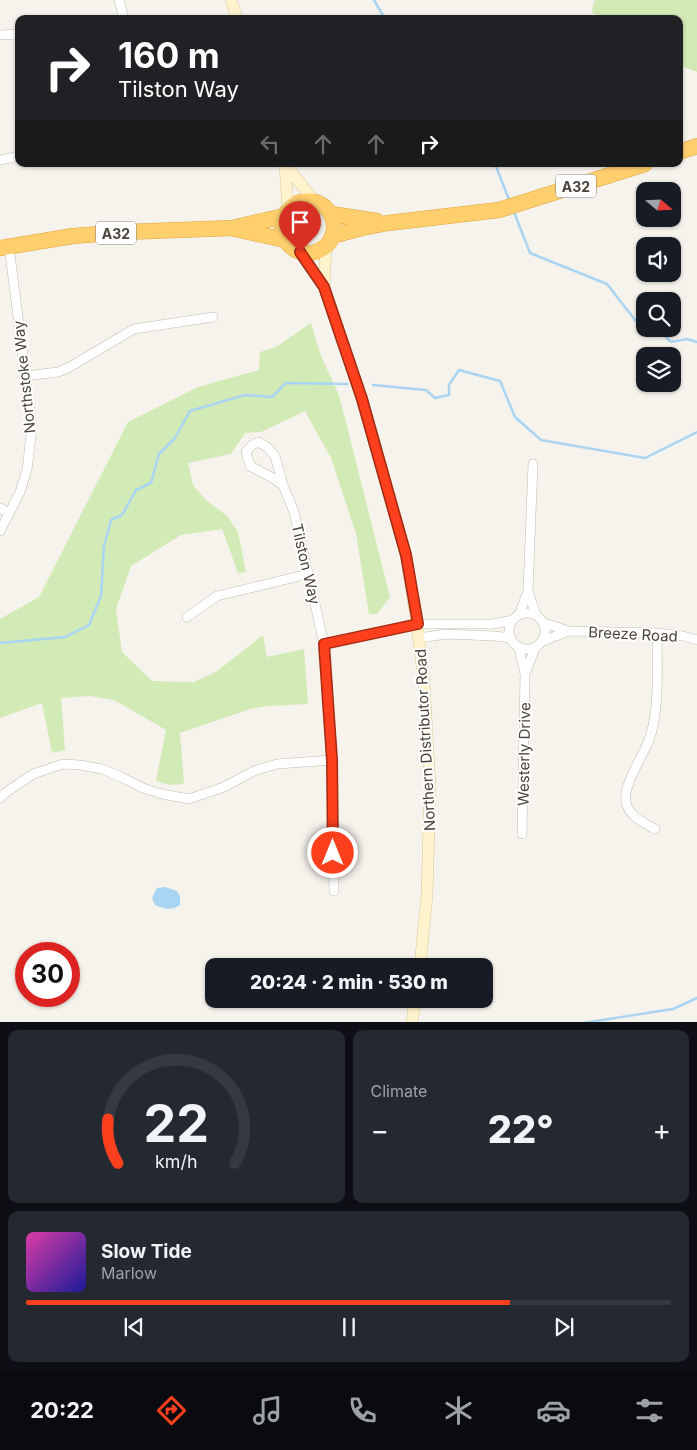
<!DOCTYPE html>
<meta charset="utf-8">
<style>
:root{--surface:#171b24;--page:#242831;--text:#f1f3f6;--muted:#9ea1a6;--line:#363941;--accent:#fc3f1d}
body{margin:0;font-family:Inter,sans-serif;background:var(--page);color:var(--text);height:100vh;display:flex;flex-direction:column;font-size:19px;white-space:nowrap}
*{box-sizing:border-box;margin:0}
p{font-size:16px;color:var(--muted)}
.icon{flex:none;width:28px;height:28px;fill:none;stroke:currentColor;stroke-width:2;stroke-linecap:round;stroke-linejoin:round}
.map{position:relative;height:1022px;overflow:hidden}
.sheet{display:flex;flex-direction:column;gap:8px;padding:8px;background:#0d0f14;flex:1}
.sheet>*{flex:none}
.hud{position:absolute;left:15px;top:15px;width:668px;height:152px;border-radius:10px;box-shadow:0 1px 4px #0004;background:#202124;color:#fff;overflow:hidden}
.needle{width:32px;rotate:109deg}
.fabs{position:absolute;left:636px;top:182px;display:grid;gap:10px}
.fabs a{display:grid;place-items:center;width:45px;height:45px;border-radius:10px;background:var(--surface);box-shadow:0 1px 4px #0004;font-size:25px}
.speed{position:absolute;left:15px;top:942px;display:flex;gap:10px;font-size:25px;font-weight:700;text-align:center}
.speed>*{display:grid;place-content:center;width:65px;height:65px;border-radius:50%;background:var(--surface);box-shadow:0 1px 4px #0004;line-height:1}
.speed .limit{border:8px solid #d22;background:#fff;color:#111}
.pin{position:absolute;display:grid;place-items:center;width:42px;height:42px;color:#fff;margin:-51px -21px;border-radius:50% 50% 50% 0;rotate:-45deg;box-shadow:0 0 5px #0007}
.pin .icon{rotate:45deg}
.me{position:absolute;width:55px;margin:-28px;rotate:0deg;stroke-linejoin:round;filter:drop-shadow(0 0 4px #0008)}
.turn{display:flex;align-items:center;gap:18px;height:105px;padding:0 20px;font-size:22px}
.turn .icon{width:65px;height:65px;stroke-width:2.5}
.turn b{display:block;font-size:35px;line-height:42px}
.lanes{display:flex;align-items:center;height:48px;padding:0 20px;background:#0003;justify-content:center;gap:25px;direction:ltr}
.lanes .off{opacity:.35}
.big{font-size:38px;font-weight:800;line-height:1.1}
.sheet .tile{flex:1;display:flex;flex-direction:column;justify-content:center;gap:8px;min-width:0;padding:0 18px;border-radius:10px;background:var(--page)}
.sheet .dial{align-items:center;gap:0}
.dial svg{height:130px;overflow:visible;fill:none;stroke:var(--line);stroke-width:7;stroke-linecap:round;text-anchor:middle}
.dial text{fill:var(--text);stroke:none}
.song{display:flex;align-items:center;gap:15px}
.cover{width:60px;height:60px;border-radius:8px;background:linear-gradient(135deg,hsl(320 70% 55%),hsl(240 70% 35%))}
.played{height:5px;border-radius:2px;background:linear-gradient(90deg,var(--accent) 75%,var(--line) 75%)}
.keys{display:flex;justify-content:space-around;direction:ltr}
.heat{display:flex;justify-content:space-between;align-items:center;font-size:28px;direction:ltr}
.sheet .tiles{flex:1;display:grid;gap:8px;grid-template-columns:1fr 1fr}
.tile:last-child{grid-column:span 2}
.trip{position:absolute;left:205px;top:958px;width:288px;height:50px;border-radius:10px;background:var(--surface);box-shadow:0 1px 4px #0004;font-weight:800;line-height:50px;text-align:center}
.tabs{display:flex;height:80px;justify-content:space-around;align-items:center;background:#090b0e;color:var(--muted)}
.tabs .icon{width:35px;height:35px}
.tabs .active{color:var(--accent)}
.tabs b{font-size:22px;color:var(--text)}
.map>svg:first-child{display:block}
.green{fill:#d2eab5}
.water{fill:#a9d4f2}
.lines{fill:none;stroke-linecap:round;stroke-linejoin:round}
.stream{stroke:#a9d4f2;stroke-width:2.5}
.street-casing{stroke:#c2bbae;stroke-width:10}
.secondary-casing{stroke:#d6c79b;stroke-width:12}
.highway-casing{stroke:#e0a43c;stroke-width:16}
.street{stroke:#fff;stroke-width:9}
.secondary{stroke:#fff3cd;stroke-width:11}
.highway{stroke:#ffcf6e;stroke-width:15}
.route-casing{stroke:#a42913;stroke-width:12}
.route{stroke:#fc3f1d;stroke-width:9}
.labels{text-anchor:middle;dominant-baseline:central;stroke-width:4;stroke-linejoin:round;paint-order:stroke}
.shield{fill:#fff;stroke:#817c74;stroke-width:1}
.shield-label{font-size:14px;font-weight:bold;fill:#4b4439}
.street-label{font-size:15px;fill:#4b4439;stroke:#fff}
</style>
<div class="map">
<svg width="697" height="1023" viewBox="0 0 697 1023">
<rect width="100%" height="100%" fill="#f6f3ec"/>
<!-- green -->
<path class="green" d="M 595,0 L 697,0 L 697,72 L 679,65 L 679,19 L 604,19 L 593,13 L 592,8 Z
M 311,323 L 321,356 L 339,395 L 390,597 L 377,614 L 369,614 L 356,534 L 331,458 L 305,411 L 261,432 L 245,433 L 231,454 L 188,463 L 193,485 L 206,500 L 227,516 L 238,532 L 246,572 L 238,573 L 222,529 L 181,535 L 131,566 L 116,609 L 122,652 L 152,681 L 194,682 L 216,672 L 263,635 L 267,657 L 304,649 L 308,704 L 268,706 L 250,709 L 180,733 L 184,784 L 170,785 L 156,781 L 166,730 L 114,700 L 90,696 L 61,698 L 65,750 L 52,753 L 42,703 L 0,718 L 0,619 L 39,597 L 128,422 L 198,387 L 259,370 L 260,352 L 276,347 Z"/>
<!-- water -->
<path class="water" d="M 165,887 L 177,891 L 180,896 L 180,905 C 171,911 164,909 155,905 L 152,898 L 157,888 Z"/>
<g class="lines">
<!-- stream -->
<path class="stream" d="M 374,0 L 385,19
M 495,164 L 510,202
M 514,212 L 530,253 L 607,284 L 639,325 L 645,324
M 658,329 L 671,342 L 687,339 L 697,342
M 373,385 L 426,390 L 435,398 L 449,395 L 449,385 L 459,370 L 500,381 L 515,417 L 541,440 L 645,458 L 697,432
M 0,643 L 65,637 L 89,625 L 101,596 L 104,546 L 111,520 L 122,515 L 136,490 L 151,483 L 159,454 L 175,438 L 190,411 L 245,395 L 272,397 L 286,383 L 347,384
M 583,1023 L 673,1009 L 697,998"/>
<!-- street casing -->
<g class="street-casing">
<path id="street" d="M 119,0 L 124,19
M 0,35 L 19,34
M 0,160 L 19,156
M 26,376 L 58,372 L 68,368 L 134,329 L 213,317
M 283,485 L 271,477 L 250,466 L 246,452 L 252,445 L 259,442 L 268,448 L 275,456 L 283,485 L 294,512 L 324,644 L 332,760 L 334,891
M 0,508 L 9,513
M 0,531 L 20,492 L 27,470 L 32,427 L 9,246
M 528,591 L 536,615
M509 631a18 18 0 1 1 36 0a18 18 0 1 1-36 0Z
M 519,615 L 528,591 L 533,464
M 187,617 L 217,596 L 308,574
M 544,623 L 569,631 L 657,633 L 683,636 L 697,640
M 419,638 L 446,634 L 494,636 L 511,638
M 543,641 L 569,631
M 324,644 L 417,624 L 493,624 L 513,620
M 519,648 L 525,674 L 522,834
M 525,674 L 535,648
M 0,798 L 5,793 L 33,774 L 63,764 L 80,765 L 102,769 L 121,777 L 143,788 L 162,794 L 189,799 L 224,787 L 254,771 L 277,764 L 332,760
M 655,829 C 643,822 628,816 626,801 C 623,785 643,756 649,740 C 660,711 657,665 657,633"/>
</g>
<!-- secondary casing -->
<g class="secondary-casing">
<path id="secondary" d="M 231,0 L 237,19
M 285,164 L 314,201
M 285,164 L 288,209
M 300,252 L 324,287 L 362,399 L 406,555 L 417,624 L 424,682 L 430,787 L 427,895 L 420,966
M 324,287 L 326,246
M 412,1023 L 415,999"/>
</g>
<!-- highway casing -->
<g class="highway-casing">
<path id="highway" d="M 679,152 L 697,146
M282 227a26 26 0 1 1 52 0a26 26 0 1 1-52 0Z
M 331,214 L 377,221
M 235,229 L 285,240
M 332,236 L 362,228 L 388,223 L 499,210 L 645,164
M 0,248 L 73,236 L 126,232 L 232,228 L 284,216"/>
</g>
<!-- street -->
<use href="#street" class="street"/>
<!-- secondary -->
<use href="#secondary" class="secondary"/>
<!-- highway -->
<use href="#highway" class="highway"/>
</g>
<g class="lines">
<!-- route casing -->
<g class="route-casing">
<path id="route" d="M 300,252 L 324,287 L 362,399 L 406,555 L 418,624 L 324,644 L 332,760 L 333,853"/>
</g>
<!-- route -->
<use href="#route" class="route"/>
</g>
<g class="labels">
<!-- shield labels -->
<g class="shield">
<rect x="556" y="174.5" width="40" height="23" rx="4"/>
<rect x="96" y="221.5" width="40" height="23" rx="4"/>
</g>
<g class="shield-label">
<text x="576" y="186">A32</text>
<text x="116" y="233">A32</text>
</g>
<!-- street labels -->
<g class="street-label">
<text transform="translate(24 377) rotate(-96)">Northstoke Way</text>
<text transform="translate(306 564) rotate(77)">Tilston Way</text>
<text transform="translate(633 634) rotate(3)">Breeze Road</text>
<text transform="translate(425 740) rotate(-93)">Northern Distributor Road</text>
<text transform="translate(524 754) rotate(-89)">Westerly Drive</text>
</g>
</g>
</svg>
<div class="fabs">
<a><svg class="needle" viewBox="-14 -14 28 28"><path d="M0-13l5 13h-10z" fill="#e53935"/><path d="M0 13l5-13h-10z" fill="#9ea1a6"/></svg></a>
<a><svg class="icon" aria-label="sound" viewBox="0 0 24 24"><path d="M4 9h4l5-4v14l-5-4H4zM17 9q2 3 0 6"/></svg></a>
<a><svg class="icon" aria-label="search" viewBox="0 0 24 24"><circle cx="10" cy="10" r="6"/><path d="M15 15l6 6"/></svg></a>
<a><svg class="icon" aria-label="layers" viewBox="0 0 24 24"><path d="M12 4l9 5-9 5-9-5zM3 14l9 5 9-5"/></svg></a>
</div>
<div class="speed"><div class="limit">30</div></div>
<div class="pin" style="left:300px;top:252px;background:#d93025"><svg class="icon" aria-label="arrive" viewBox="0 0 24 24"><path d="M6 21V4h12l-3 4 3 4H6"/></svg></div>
<svg class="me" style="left:333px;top:853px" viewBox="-20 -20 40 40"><circle r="17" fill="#fc3f1d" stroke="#fff" stroke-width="3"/><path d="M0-11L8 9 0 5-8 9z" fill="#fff"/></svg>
<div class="trip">20:24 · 2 min · 530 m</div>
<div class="hud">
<div class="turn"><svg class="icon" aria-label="right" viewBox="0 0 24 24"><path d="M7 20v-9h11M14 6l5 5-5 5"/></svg><div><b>160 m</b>Tilston Way</div></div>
<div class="lanes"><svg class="icon off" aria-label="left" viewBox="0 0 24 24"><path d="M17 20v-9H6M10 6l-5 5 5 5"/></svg><svg class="icon off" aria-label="ahead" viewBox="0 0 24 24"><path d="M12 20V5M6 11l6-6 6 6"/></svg><svg class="icon off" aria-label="ahead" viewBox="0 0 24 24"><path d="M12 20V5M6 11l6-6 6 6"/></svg><svg class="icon" aria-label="right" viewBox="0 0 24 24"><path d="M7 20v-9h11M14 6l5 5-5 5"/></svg></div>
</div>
</div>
<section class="sheet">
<div class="tiles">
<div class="tile dial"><svg viewBox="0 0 100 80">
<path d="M14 69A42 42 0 1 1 86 69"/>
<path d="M14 69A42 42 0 0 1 8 42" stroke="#fc3f1d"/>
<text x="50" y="56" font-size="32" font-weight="700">22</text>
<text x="50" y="72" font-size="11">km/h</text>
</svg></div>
<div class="tile"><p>Climate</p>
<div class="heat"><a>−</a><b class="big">22°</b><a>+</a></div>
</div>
<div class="tile">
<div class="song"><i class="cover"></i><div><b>Slow Tide</b><p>Marlow</p></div></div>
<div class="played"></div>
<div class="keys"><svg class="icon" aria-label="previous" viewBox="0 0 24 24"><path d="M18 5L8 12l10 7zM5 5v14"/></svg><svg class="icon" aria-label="pause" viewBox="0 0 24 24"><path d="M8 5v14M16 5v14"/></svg><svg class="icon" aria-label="next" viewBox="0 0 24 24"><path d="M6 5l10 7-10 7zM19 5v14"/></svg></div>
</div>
</div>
</section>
<nav class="tabs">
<b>20:22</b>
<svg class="icon active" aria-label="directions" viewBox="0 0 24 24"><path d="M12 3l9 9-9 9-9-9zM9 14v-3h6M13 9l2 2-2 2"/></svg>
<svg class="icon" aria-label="music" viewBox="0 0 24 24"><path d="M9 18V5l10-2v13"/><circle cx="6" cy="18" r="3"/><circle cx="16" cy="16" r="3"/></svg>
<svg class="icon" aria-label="phone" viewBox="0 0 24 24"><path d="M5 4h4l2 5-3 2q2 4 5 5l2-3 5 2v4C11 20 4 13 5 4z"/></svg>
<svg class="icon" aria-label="climate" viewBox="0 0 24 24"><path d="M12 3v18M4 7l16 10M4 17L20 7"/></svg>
<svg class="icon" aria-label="car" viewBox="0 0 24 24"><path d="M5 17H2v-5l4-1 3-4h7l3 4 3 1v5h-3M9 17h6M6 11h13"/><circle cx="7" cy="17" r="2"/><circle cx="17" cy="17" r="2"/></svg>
<svg class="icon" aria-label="filters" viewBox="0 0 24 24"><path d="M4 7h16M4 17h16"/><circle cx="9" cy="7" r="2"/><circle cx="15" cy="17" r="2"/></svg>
</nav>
